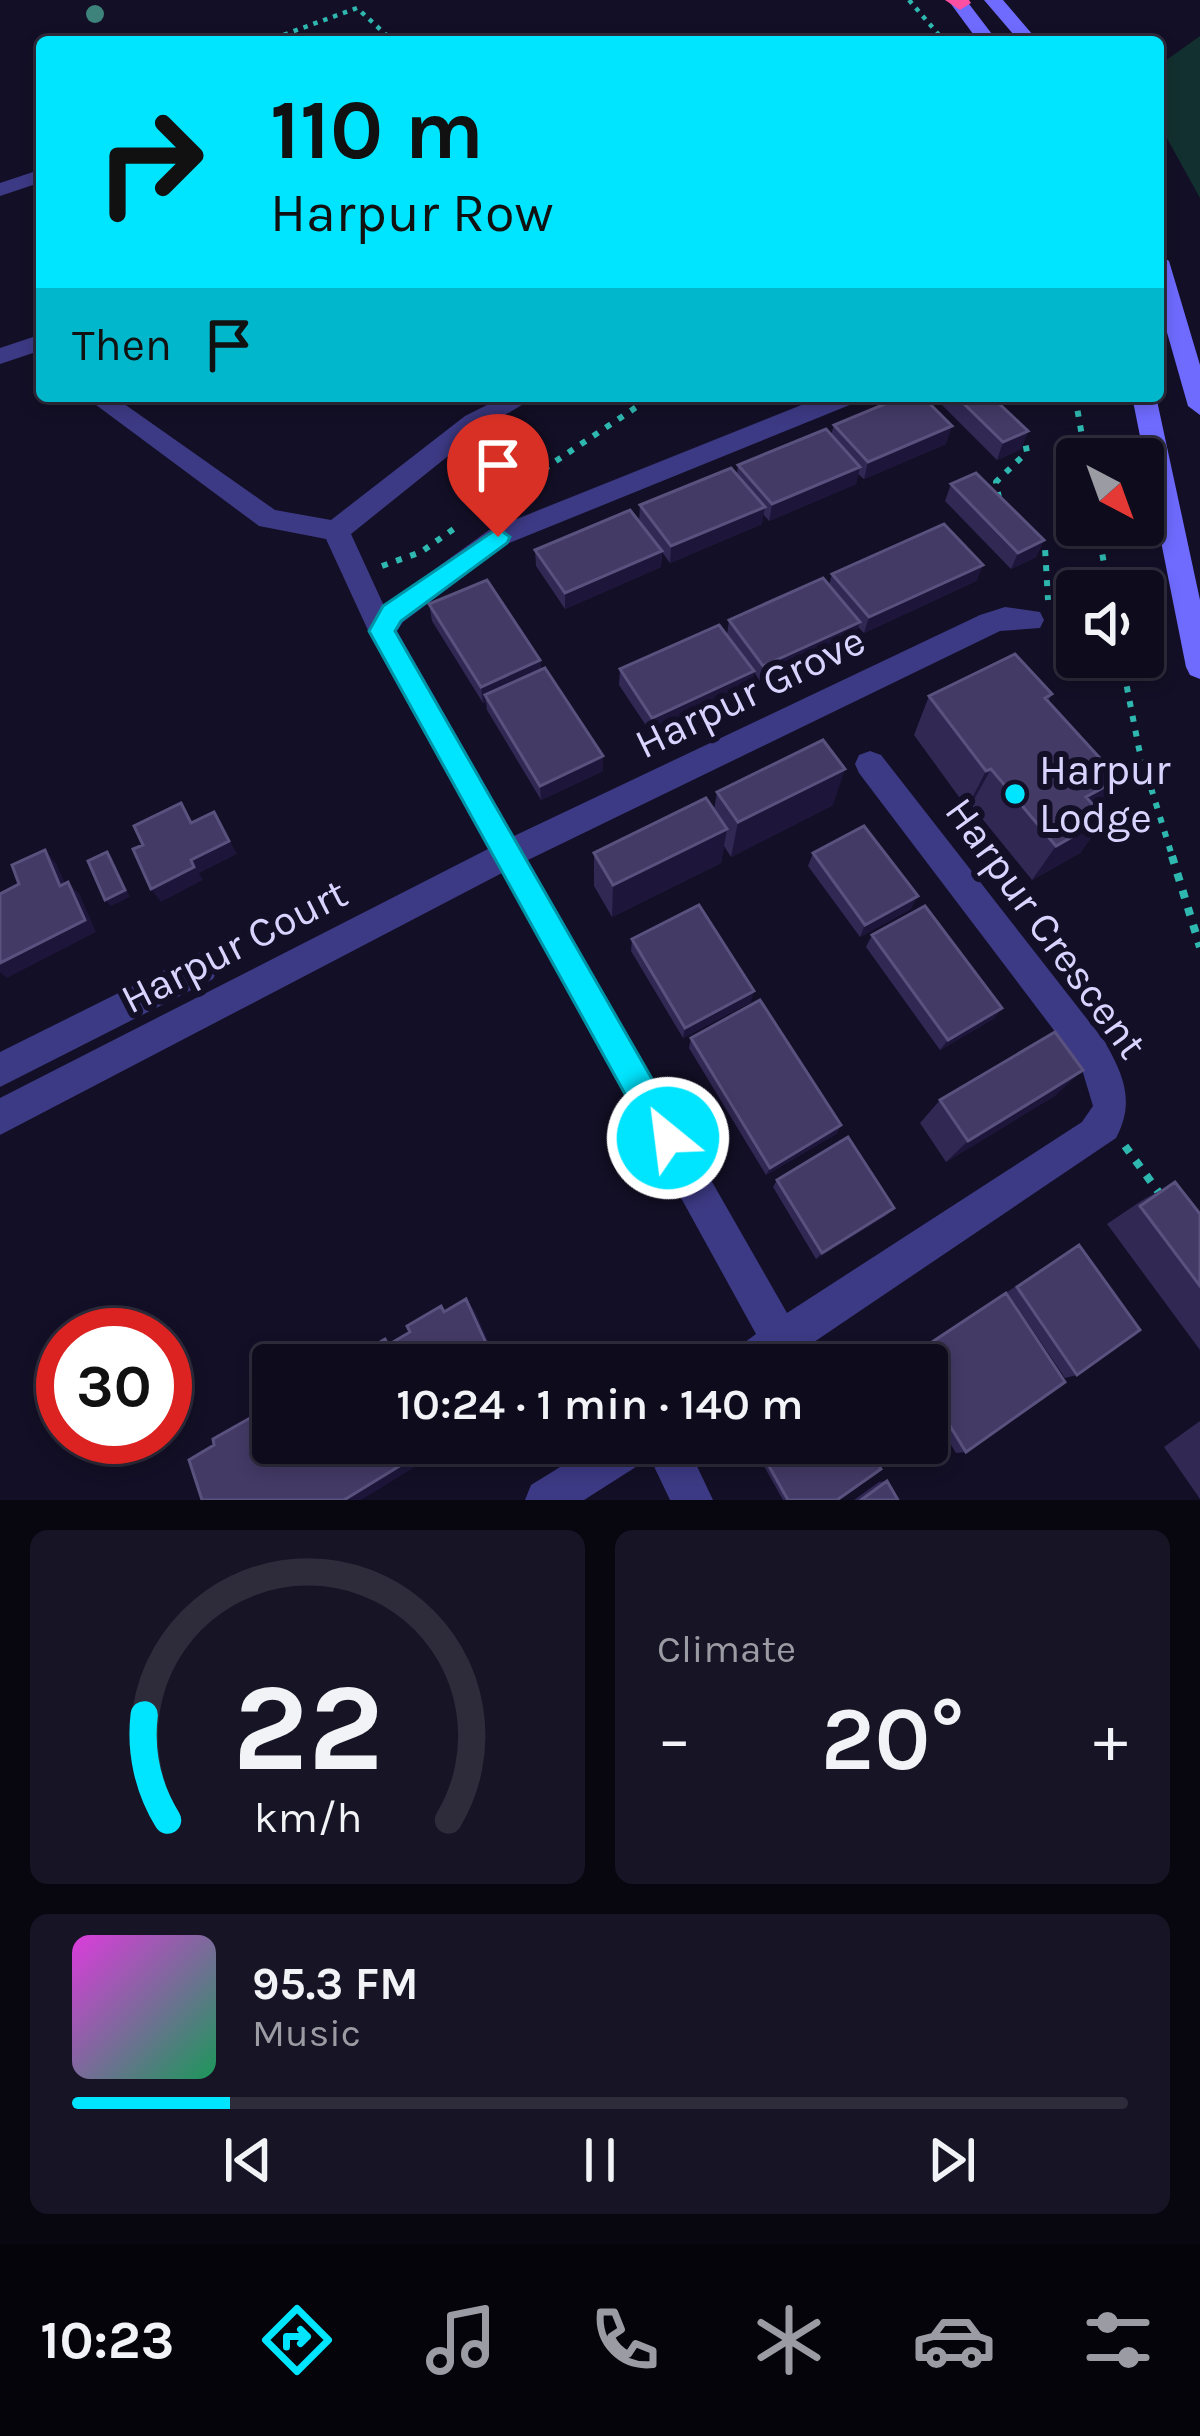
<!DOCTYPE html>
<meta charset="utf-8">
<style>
:root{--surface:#0e0b1c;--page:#171425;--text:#f1f3f6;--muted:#9b9ba3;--line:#2e2b3b;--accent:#00e5ff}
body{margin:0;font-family:Karla,sans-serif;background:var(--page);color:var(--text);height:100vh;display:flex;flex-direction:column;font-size:45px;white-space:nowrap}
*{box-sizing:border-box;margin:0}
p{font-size:39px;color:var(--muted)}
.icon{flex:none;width:66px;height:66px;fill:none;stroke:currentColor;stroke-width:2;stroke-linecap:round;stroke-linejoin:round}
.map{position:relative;height:1500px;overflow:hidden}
.side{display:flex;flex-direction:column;gap:30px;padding:30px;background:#08060f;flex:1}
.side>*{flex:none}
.hud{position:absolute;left:36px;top:36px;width:1128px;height:366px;border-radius:12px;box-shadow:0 6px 18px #0003,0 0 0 3px var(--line);background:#00e5ff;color:#111;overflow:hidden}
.needle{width:78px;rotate:139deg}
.buttons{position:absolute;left:1056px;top:438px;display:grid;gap:24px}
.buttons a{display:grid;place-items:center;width:108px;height:108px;border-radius:12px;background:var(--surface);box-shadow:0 6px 18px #0003,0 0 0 3px var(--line);font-size:60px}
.speed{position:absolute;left:36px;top:1308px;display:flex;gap:24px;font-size:60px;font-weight:700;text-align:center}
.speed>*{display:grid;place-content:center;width:156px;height:156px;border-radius:50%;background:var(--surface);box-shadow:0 6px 18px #0003,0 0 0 3px var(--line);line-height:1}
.speed .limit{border:18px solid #d22;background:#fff;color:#111}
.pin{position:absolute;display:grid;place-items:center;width:102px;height:102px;color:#fff;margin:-123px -51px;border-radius:50% 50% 50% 0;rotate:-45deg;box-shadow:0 0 12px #0007}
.pin .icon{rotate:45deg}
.me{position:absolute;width:132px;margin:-66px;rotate:331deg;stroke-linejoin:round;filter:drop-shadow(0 0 9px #0008)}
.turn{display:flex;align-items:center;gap:42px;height:252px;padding:0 36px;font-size:54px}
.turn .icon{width:156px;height:156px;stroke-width:2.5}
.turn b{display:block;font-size:84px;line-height:102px}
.then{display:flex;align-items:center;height:114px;padding:0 36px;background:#0003;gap:24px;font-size:45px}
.big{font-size:90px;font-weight:600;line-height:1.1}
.side .card{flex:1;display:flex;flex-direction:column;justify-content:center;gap:18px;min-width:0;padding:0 42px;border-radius:18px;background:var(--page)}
.side .dial{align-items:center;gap:0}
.dial svg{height:312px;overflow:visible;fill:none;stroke:var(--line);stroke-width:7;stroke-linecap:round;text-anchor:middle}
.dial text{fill:var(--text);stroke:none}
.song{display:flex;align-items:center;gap:36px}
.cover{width:144px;height:144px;border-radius:18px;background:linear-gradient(135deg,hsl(300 70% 55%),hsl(150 70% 35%))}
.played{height:12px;border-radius:6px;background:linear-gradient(90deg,var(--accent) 15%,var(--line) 15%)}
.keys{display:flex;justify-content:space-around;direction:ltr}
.heat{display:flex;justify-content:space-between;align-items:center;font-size:66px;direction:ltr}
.side .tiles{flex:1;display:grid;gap:30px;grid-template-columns:1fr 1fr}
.card:last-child{grid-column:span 2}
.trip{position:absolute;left:252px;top:1344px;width:696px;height:120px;border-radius:12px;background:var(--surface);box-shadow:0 6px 18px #0003,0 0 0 3px var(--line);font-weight:600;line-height:120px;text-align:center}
.dock{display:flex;height:192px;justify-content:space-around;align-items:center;background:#06040b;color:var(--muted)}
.dock .icon{width:84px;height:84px}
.dock .active{color:var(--accent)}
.dock b{font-size:54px;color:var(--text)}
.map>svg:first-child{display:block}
.green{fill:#12302f}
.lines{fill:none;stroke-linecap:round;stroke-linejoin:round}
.path-far2{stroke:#2fb8b0;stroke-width:4.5;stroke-dasharray:4.5 6;stroke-linecap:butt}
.path-far1{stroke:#2fb8b0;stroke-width:6;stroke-dasharray:6 9;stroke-linecap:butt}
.path{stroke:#2fb8b0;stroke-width:8;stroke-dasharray:8 10;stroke-linecap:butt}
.street{fill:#3d3a85;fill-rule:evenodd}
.secondary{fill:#6f6bff;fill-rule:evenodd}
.highway{fill:#ff4fa3;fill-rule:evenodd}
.tree{fill:#3d827b}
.wall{fill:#312854}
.shaded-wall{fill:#1d163a}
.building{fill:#433a66;stroke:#5a527e;stroke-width:3}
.route{fill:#00e5ff;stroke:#0095a6;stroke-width:3}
.poi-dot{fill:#00e5ff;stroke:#130f26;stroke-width:4.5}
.labels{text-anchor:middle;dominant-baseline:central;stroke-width:12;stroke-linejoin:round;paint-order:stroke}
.street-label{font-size:42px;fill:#d9d4ff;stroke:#130f26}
.poi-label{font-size:42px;fill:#d9d4ff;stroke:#130f26;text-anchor:start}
</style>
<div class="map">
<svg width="1200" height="1500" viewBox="0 0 1200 1500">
<rect width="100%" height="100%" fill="#130f26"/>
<!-- green -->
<path class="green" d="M 1200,36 L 1200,198 L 1158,122 L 1158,66 Z"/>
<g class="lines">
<!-- path-far2 -->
<path class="path-far2" d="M 909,0 L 945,42
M 264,42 L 357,8 L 394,42"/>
<!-- path-far1 -->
<path class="path-far1" d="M 1075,396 L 1086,459
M 999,498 L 996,482 L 1027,452 L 1024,437
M 481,511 L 653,396
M 1097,525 L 1109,591
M 1037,538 L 1045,548 L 1048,600
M 382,566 L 421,552 L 455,528
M 1057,613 L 1077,610
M 1121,657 L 1139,749 L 1173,859"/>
<!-- path -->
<path class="path" d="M 1172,856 L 1200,947
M 1125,1146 L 1160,1194"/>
<!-- street -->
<path class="street" d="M 722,36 L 734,38 L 736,42 L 713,42 Z
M 42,169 L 42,182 L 0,196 L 0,183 Z
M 42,334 L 42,350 L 0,364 L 0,348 Z
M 84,396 L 113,396 L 275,510 L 331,520 L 465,416 L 505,396 L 537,396 L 483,428 L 351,534 L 384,606 L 489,530 L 824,396 L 860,396 L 857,402 L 507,544 L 403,622 L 397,631 L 514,836 L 980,615 L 1005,607 L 1040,612 L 1044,620 L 1040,628 L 1000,631 L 528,860 L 787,1313 L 1082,1122 L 1093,1106 L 1081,1066 L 859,773 L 855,764 L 859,755 L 870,751 L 881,755 L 1105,1042 C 1124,1076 1135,1102 1116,1138 L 780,1365 L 727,1365 L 733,1351 L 756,1334 L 502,873 L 0,1135 L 0,1098 L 488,849 L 372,639 L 326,539 L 259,526 Z
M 201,952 L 213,957 L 218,968 L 213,979 L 0,1087 L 0,1052 Z
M 599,1443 L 686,1443 L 713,1500 L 670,1500 L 650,1458 L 584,1500 L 525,1500 L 531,1485 Z"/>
<!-- secondary -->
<path class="secondary" d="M 948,0 L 966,0 L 998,42 L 979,42 Z
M 984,0 L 1003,0 L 1039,42 L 1020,42 Z
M 1158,254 L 1169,261 L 1200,365 L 1200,415 L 1188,406 L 1158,301 Z
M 1132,396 L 1156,396 L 1200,600 L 1200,679 L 1190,675 L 1186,667 Z"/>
<!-- highway -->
<path class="highway" d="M 945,0 L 969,0 L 971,3 L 960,10 Z"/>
</g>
<!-- trees -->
<circle class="tree" cx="95" cy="14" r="9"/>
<!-- wall -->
<path class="wall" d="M 937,396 L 991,396 L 1028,431 L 1021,449 L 997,460 L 936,399 Z
M 834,425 L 946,444 L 864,479 L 858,474 L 856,484 L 769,521 L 763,514 L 762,524 L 670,563 L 662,552 L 661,567 L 565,609 L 536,566 L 535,550 L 639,521 L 640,505 L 737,474 L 738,465 L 831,435 Z
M 951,484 L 1044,540 L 1036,557 L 1011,569 L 945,501 Z
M 983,565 L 976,581 L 864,633 L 858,627 L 855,638 L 760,681 L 754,672 L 751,686 L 651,733 L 619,685 L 620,669 L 727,635 L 729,620 L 829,585 L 832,574 Z
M 429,604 L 540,660 L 541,670 L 603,756 L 603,771 L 541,800 L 487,710 L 486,702 L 483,703 L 432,621 Z
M 1052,694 L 1048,701 L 1119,779 L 1097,809 L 1105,818 L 1080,853 L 1032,880 L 971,805 L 967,808 L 914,735 L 929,696 Z
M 717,792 L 833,805 L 731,857 L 724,846 L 721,863 L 612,917 L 594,886 L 594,853 L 714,810 Z
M 813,853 L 911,909 L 860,937 L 808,866 Z
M 872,935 L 1002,1008 L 993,1019 L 940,1050 L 866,947 Z
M 632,939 L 751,1002 L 683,1038 L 631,951 Z
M 691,1038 L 841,1125 L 836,1134 L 766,1175 L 689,1048 Z
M 1056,1095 L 946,1162 L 920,1123 L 940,1100 Z
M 777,1180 L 887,1215 L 816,1259 L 773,1187 Z
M 1175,1182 L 1200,1214 L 1200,1350 L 1107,1224 L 1141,1201 Z
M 1079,1245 L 1077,1375 L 1065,1378 L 1007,1292 Z
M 1006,1293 L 966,1452 L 956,1453 L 927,1405 L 927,1365 L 902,1365 L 900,1362 Z
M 1200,1421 L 1200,1499 L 1164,1447 Z
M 751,1443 L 865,1443 L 837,1500 L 783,1500 Z
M 887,1481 L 898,1500 L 854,1500 L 879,1482 Z"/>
<!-- shaded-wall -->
<path class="shaded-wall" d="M 952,426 L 946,444 L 864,479 L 868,462 Z
M 1028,431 L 1021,449 L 997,460 L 1003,442 Z
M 860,467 L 856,484 L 769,521 L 772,504 Z
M 765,507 L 762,524 L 670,563 L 671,546 Z
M 1044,540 L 1036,557 L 1011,569 L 1018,553 Z
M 662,551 L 661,567 L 565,609 L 565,593 Z
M 983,565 L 976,581 L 864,633 L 869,617 Z
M 860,622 L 855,638 L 760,681 L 763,666 Z
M 540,660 L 541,676 L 485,695 L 486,702 L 483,703 L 481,687 Z
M 754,671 L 751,686 L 651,733 L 652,718 Z
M 603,756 L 603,771 L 541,800 L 540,786 Z
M 845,769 L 833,805 L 731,857 L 738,822 Z
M 991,769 L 971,805 L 967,808 L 986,771 Z
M 1119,779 L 1093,815 L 1086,797 Z
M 214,812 L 237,854 L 199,873 L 203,880 L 161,902 L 151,889 L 191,860 Z
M 1105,818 L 1080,853 L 1032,880 L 1056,846 Z
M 727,829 L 721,863 L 612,917 L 613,885 Z
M 45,850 L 56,863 L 72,899 L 60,886 Z
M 107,852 L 112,858 L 130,897 L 111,906 L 105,900 Z
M 68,882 L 80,895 L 96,932 L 7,978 L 0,972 L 0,963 Z
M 918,896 L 911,909 L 860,937 L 865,925 Z
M 754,991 L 751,1002 L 683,1038 L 685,1028 Z
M 1002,1008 L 993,1019 L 940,1050 L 948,1040 Z
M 1083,1070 L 1056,1095 L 946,1162 L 968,1141 Z
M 841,1125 L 836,1134 L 766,1175 L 770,1168 Z
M 894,1208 L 887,1215 L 816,1259 L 822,1253 Z
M 466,1299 L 475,1311 L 499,1365 L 496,1365 Z
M 437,1443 L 454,1443 L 361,1500 L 344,1500 Z"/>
<!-- building -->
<path class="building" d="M 904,396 L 922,396 L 952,426 L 868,462 L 834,425 Z
M 956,396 L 991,396 L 1028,431 L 1003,442 Z
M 826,429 L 860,467 L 772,504 L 738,465 Z
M 731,468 L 765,507 L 671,546 L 640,505 Z
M 976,473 L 1044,540 L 1018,553 L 951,484 Z
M 630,510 L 662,551 L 565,593 L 535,550 Z
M 944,524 L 983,565 L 869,617 L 832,574 Z
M 823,578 L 860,622 L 763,666 L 729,620 Z
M 487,580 L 540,660 L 481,687 L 429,604 Z
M 719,625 L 754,671 L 652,718 L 620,669 Z
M 1015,654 L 1052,694 L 1045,698 L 1119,779 L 1086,797 L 1105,818 L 1056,846 L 991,769 L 986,771 L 929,696 Z
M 545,668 L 603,756 L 540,786 L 485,695 Z
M 823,740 L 845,769 L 738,822 L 717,792 Z
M 706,798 L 727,829 L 613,885 L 594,853 Z
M 181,803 L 191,823 L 214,812 L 229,841 L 191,860 L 194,867 L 151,889 L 133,849 L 143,845 L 134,826 Z
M 864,826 L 918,896 L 865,925 L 813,853 Z
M 45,850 L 60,886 L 68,882 L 85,920 L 0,963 L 0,894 L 19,884 L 12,865 Z
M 107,852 L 125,890 L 105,900 L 88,861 Z
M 699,905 L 754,991 L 685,1028 L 632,939 Z
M 925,906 L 1002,1008 L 948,1040 L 872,935 Z
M 760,1000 L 841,1125 L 770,1168 L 691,1038 Z
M 1055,1032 L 1083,1070 L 968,1141 L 940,1100 Z
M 848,1137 L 894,1208 L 822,1253 L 777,1180 Z
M 1175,1182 L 1200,1214 L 1200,1286 L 1140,1206 Z
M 1079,1245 L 1140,1330 L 1077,1375 L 1017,1287 Z
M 1006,1293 L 1065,1382 L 966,1452 L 927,1388 L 927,1365 L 913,1365 L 908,1358 Z
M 466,1299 L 496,1365 L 341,1365 L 385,1339 L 388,1345 L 410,1332 L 407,1326 L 441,1306 L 444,1312 Z
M 273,1405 L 273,1443 L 437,1443 L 344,1500 L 202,1500 L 189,1460 L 214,1445 L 213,1439 Z
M 756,1443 L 865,1443 L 881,1469 L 837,1500 L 788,1500 Z
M 887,1481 L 898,1500 L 861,1500 Z"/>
<!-- route -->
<path class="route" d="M 498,528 L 510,537 L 507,543 L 401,621 L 395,631 L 679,1126 L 684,1138 L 679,1150 L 668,1154 L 656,1150 L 369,631 L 383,606 Z"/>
<!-- markers -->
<circle class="poi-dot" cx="1015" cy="794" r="12"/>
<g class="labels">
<!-- street labels -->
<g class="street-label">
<text transform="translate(750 692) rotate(-26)">Harpur Grove</text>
<text transform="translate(1046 928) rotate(54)">Harpur Crescent</text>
<text transform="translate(234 946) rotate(-27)">Harpur Court</text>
</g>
<!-- poi labels -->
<g class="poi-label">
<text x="1039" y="770">Harpur<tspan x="1039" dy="48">Lodge</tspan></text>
</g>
</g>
</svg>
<div class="buttons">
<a><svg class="needle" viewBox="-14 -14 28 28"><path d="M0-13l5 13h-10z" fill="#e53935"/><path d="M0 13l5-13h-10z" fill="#9b9ba3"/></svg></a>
<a><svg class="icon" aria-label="sound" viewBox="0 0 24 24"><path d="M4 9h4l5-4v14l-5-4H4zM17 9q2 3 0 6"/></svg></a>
</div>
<div class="speed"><div class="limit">30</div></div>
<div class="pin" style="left:498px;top:537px;background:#d93025"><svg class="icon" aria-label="arrive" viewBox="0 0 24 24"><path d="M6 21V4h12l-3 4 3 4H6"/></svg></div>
<svg class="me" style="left:668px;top:1138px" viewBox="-20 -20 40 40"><circle r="17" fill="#00e5ff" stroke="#fff" stroke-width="3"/><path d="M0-11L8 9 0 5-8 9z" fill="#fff"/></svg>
<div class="trip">10:24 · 1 min · 140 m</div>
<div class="hud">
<div class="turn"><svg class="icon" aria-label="right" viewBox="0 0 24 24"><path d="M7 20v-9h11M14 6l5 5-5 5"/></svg><div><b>110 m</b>Harpur Row</div></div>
<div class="then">Then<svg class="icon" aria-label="arrive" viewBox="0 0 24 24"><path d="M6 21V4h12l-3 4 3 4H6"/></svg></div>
</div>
</div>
<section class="side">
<div class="tiles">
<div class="card dial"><svg viewBox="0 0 100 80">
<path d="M14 69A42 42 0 1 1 86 69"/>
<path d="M14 69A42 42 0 0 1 8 42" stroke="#00e5ff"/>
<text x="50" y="56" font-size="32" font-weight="700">22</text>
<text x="50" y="72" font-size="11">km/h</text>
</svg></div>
<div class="card"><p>Climate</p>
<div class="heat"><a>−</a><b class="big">20°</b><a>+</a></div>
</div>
<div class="card">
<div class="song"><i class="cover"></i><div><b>95.3 FM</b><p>Music</p></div></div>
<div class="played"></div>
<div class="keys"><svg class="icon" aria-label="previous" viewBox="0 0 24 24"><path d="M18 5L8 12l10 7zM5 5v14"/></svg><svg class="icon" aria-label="pause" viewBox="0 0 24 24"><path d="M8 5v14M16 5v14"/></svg><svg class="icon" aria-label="next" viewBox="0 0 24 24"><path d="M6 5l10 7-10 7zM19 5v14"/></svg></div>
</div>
</div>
</section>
<nav class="dock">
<b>10:23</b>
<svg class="icon active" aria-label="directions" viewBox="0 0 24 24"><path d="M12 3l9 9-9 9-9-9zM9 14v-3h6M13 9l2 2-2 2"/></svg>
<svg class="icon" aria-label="music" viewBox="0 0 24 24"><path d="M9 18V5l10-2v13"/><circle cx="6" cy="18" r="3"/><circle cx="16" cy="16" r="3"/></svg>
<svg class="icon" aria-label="phone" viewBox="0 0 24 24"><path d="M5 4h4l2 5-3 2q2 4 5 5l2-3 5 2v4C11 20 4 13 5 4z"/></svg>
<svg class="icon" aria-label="climate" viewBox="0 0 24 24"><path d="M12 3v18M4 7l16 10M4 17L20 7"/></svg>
<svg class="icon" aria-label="car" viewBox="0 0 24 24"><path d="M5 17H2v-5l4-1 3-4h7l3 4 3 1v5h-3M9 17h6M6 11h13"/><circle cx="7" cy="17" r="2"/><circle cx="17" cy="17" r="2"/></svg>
<svg class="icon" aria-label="filters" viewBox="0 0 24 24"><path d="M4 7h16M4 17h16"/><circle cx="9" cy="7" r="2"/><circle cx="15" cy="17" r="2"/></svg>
</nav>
